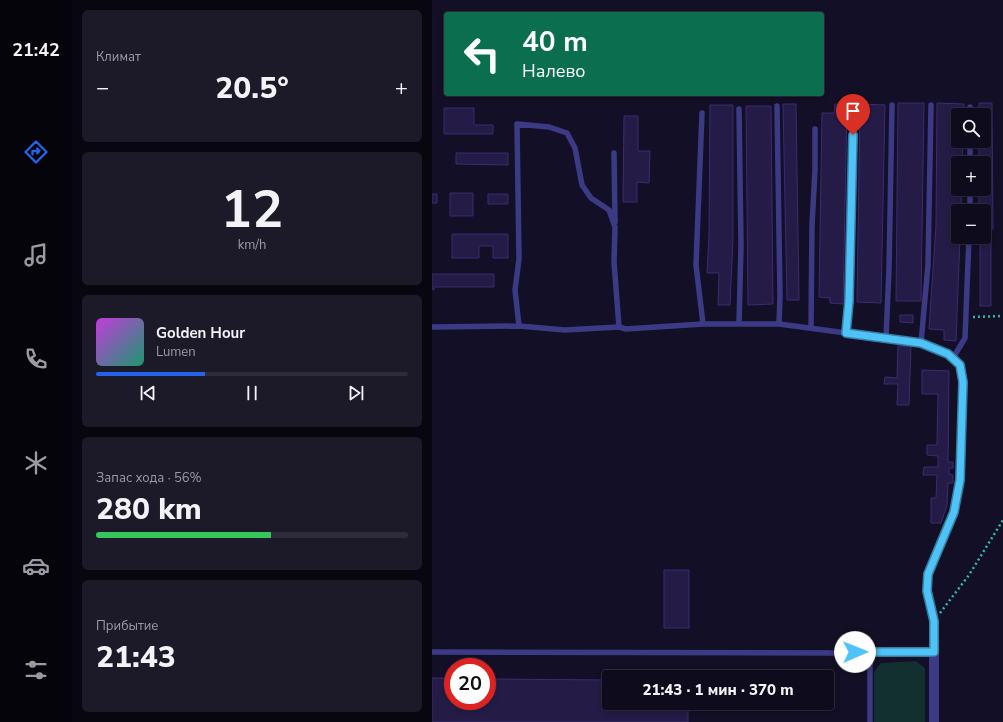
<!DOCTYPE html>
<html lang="ru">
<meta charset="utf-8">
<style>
:root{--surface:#0e0b1c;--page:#1c1929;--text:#f1f3f6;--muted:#9b9ba3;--line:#2e2b3b;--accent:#2563eb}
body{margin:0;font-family:"Nunito Sans",sans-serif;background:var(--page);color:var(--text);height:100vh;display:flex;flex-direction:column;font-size:15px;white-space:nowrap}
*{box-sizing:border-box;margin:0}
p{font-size:13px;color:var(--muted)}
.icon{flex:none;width:22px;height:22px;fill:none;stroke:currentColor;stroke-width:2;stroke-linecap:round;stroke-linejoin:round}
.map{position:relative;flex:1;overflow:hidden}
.panel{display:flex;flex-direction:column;gap:10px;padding:10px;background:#08060f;width:360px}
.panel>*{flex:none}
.hud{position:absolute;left:12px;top:12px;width:380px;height:84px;border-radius:4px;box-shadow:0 2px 6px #0003,0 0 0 1px var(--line);background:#0b6e4f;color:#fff;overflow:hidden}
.controls{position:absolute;left:519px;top:108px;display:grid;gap:8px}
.controls a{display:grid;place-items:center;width:40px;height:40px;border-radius:4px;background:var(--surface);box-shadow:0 2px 6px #0003,0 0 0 1px var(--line);font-size:20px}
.speed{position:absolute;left:12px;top:658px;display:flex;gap:8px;font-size:20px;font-weight:700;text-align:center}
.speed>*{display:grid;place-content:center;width:52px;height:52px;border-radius:50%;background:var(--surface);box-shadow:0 2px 6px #0003,0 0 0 1px var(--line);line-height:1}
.speed .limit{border:6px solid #d22;background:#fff;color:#111}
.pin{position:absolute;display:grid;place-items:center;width:34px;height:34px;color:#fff;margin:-41px -17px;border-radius:50% 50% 50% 0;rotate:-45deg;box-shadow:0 0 4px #0007}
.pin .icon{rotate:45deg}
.me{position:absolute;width:44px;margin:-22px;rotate:89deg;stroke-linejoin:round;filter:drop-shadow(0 0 3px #0008)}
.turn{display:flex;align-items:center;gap:14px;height:84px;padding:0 12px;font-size:18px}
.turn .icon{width:52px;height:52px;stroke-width:2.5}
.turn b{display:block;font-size:28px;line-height:34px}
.big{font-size:30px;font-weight:800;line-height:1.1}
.panel .widget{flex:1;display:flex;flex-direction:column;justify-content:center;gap:6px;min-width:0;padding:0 14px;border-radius:6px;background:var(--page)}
.panel .dial{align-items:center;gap:0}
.dial b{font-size:52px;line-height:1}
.song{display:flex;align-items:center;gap:12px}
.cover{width:48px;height:48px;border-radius:6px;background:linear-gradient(135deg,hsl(290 70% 55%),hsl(160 70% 35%))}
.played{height:4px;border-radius:2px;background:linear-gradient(90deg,var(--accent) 35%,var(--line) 35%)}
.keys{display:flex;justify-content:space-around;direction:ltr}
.heat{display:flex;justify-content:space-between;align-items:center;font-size:22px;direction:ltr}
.charge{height:6px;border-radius:3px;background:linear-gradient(90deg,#34c759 56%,var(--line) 0)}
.trip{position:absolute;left:170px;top:670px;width:232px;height:40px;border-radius:4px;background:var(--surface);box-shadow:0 2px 6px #0003,0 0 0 1px var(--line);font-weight:800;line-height:40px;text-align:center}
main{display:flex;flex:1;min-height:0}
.tab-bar{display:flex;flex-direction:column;width:72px;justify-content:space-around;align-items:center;background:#06040b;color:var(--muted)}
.tab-bar .icon{width:28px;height:28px}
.tab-bar .active{color:var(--accent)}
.tab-bar b{font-size:18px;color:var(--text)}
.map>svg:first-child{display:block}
.green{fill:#12302f}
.building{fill:#241b47;stroke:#3b2d73}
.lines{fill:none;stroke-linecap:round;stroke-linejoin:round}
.path{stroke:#2fb8b0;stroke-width:2.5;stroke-dasharray:2 3;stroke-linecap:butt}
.lane{stroke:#3d3a85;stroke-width:5.5}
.street{stroke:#3d3a85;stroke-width:10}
.route-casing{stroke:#337fa1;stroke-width:10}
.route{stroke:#4fc3f7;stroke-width:7}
</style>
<main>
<nav class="tab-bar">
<b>21:42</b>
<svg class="icon active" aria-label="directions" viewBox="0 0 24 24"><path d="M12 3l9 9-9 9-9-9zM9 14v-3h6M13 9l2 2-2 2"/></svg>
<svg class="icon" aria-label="music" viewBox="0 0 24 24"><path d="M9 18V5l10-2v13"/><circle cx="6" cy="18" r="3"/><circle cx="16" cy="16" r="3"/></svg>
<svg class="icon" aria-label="phone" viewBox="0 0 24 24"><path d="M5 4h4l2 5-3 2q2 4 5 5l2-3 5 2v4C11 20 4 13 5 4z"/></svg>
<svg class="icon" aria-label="climate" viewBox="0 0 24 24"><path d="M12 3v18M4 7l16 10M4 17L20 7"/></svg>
<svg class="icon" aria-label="car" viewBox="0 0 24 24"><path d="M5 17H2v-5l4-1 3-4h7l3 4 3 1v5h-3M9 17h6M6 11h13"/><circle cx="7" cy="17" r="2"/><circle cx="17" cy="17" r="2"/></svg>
<svg class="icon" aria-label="filters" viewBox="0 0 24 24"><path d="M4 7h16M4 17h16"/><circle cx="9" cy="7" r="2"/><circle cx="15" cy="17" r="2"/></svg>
</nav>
<section class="panel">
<div class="widget"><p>Климат</p>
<div class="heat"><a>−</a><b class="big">20.5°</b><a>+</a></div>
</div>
<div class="widget dial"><b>12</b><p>km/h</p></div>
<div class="widget">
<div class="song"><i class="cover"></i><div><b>Golden Hour</b><p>Lumen</p></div></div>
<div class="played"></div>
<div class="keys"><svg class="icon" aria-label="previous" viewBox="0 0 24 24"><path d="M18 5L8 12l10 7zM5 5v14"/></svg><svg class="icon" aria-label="pause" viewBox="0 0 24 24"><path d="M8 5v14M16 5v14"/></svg><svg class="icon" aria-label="next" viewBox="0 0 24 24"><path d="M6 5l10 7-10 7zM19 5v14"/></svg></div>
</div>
<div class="widget"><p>Запас хода · 56%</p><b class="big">280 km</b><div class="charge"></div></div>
<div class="widget"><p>Прибытие</p><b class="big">21:43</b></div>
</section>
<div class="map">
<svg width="571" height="722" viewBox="0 0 571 722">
<rect width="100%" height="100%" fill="#130f26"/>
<!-- green -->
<path class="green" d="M 484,661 L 493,668 L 493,722 L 442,722 L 442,672 L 449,663 Z"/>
<!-- building -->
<path class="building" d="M 466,103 L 492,103 L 489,301 L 464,301 Z
M 505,103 L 532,104 L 532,115 L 526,115 L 526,141 L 531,141 L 530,163 L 526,163 L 526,189 L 529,189 L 529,211 L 526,211 L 526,237 L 528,237 L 524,341 L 512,340 L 512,330 L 497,329 L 504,225 Z
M 547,103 L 560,103 L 561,229 L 559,229 L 559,306 L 548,306 L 548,237 L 552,237 L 552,211 L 547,211 L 547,189 L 552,189 L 552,163 L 547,163 L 547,141 L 552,141 L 552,115 L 547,115 Z
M 351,104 L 364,104 L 367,300 L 355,300 Z
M 403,104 L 415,105 L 411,304 L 398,303 L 398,298 L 387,297 L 390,113 L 402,113 Z
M 428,104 L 453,105 L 449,303 L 425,302 Z
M 278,105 L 301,105 L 301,240 L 298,305 L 286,305 L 287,273 L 275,273 L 277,236 Z
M 314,106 L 339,106 L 341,304 L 316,305 Z
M 12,108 L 42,108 L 42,125 L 61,125 L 61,134 L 12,134 Z
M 192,116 L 206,116 L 206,151 L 218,151 L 217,183 L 205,182 L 205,202 L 191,202 Z
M 24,153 L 76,153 L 76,165 L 24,164 Z
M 18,193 L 41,193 L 41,216 L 18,216 Z
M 0,194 L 5,194 L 5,203 L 0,203 Z
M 56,194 L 76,194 L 76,204 L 56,204 Z
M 20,234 L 76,234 L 76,258 L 61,258 L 61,246 L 47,246 L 47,258 L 20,258 Z
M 0,274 L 62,274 L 62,287 L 2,287 L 2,290 L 0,289 Z
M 468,315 L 481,315 L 481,323 L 468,322 Z
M 466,346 L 479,346 L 477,405 L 465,405 L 466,384 L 452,384 L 453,377 L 465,378 Z
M 490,370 L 517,371 L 516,462 L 521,462 L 521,468 L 517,468 L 517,474 L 521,475 L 521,483 L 516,483 L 515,505 L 509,523 L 499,523 L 499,498 L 504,498 L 505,475 L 491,475 L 492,467 L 506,467 L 506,456 L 495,455 L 495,445 L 505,445 L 506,394 L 490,394 Z
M 232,570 L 257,570 L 257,628 L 232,628 Z
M 0,678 L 21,678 L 21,701 L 55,701 L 55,679 L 177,680 L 177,703 L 256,703 L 256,722 L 0,722 Z"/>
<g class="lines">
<!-- path -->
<path class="path" d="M 541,317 L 571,316
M 508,613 L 537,575 L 571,520"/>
<!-- lane -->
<path class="lane" d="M 345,106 L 348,296 L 347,324
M 270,113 L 264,265 L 271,324
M 538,115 L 538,107
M 182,153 L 183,222
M 538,163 L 538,141
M 538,211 L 538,189
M 307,324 L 309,246 L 307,109
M 87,326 L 83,290 L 87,259 L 85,124 L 117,127 L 135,133 L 143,148 L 150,185 L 159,198 L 177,210 L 183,227 L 182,262 L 187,327
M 0,327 L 87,326 L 133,330 L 187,327 L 194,329 L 271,324 L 347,324 L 489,343 L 516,354 L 528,365 L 531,382 L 527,480 L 521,512 L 496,573 L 495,591 L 502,621 L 502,651 L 408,653 L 0,652
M 379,328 L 380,225 L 383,170 L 383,129
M 414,333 L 417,301 L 422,105
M 454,338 L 457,269 L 460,105
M 489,343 L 496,265 L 499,105
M 521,358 L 533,338 L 537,237
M 438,722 L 438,652"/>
<!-- street -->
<path class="street" d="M 502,722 L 502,651"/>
</g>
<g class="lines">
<!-- route casing -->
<g class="route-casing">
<path id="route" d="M 421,135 L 417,301 L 414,333 L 489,343 L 516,354 L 528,365 L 531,382 L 528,480 L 522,512 L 496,574 L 495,591 L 502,621 L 502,652 L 423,652"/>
</g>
<!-- route -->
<use href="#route" class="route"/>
</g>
</svg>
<div class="controls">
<a><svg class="icon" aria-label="search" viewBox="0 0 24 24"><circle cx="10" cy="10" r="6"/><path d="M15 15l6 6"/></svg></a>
<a>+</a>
<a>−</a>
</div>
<div class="speed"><div class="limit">20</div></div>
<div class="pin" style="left:421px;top:135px;background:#d93025"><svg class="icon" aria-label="arrive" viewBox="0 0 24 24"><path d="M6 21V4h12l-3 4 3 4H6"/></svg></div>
<svg class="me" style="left:423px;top:652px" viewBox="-20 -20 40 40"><circle r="19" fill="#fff"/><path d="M0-13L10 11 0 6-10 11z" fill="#4fc3f7"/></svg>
<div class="trip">21:43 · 1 мин · 370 m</div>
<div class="hud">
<div class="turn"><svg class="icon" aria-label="left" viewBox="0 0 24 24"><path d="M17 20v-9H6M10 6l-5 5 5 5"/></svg><div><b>40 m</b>Налево</div></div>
</div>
</div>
</main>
